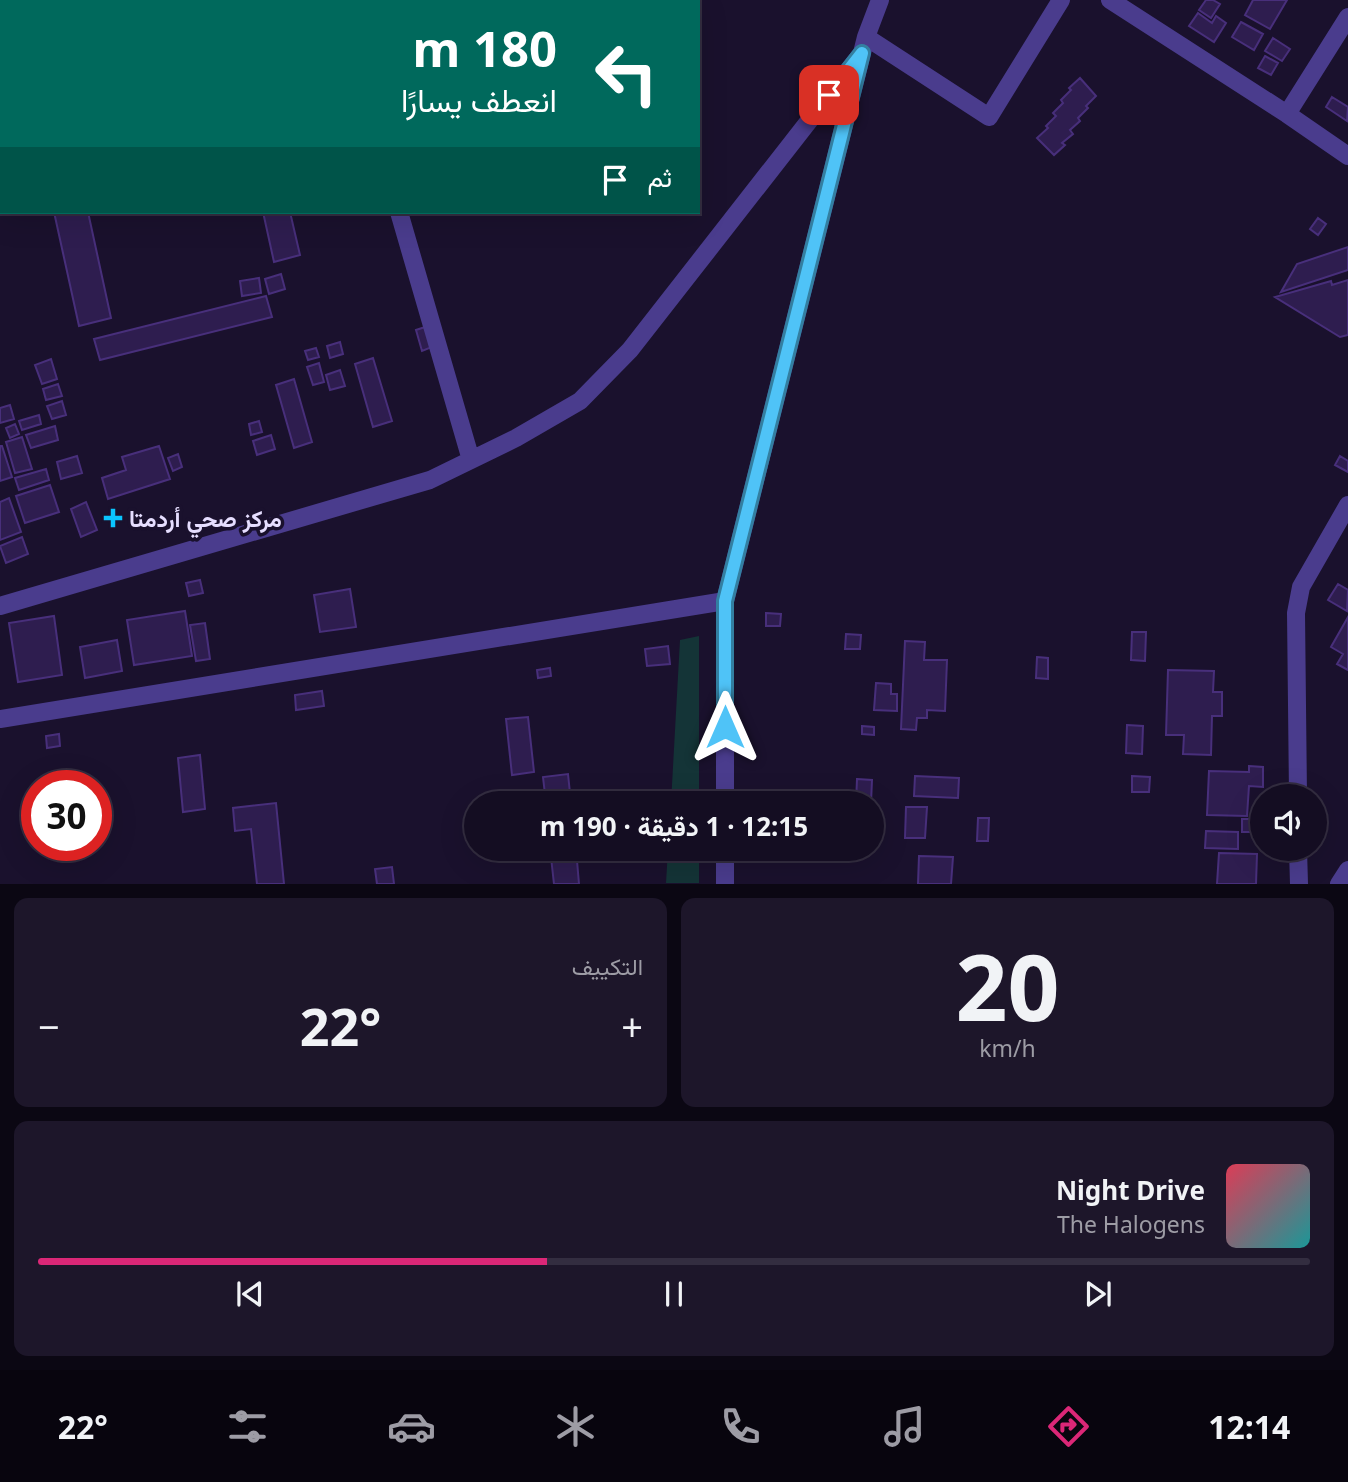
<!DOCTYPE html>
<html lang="ar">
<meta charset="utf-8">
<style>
:root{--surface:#140d22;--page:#1d162a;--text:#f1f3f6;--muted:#9d9ca5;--line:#332d40;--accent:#db2777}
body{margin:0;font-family:"Noto Sans",Vazirmatn,sans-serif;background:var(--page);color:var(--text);direction:rtl;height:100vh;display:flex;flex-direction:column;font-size:26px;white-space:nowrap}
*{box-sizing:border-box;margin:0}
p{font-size:23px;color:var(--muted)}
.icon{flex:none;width:38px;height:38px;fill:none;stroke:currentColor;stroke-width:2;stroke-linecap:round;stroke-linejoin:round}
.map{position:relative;height:884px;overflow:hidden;direction:ltr}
.drawer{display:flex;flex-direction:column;gap:14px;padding:14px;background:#0b0713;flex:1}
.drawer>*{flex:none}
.guide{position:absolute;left:0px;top:0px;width:700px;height:214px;box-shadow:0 7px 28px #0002,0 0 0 2px var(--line);direction:rtl;background:#00695c;color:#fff;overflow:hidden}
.controls{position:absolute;left:1250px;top:784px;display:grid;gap:14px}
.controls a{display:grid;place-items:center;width:77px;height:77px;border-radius:50%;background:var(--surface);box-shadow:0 7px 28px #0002,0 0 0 2px var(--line);font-size:35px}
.speed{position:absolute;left:21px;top:770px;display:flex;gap:14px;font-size:35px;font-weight:700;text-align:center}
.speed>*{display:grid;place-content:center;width:91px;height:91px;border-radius:50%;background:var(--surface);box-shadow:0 7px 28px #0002,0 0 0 2px var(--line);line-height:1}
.speed .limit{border:10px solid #d22;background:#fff;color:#111}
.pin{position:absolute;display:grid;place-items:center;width:60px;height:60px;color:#fff;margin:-30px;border-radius:14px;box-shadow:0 4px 10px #0006}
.me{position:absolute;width:77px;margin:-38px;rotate:0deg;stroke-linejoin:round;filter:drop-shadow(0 0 5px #0008)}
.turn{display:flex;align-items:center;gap:24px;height:147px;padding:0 28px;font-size:32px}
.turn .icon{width:91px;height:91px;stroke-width:2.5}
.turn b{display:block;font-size:49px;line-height:60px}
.then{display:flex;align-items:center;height:66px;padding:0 28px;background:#0003;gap:14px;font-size:26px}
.big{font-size:52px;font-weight:700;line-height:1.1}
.drawer .widget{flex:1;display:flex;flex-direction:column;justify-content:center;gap:10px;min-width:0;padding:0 24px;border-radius:14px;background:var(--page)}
.drawer .dial{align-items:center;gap:0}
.dial b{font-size:91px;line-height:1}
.song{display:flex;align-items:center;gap:21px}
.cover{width:84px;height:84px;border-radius:10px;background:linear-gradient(135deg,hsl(350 70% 55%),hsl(180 70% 35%))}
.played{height:7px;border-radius:4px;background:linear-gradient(90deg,var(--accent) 40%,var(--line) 40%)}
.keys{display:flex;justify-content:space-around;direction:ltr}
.heat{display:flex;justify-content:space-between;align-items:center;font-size:38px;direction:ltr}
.drawer .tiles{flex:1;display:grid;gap:14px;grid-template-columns:1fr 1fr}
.widget:last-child{grid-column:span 2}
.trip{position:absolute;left:464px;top:791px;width:420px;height:70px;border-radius:35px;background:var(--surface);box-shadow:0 7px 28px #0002,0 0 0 2px var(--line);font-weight:700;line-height:70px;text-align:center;direction:rtl}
.menu{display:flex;height:112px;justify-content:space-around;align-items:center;background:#08050e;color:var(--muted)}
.menu .icon{width:49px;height:49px}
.menu .active{color:var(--accent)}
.menu b{font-size:32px;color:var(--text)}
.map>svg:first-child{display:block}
.green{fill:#143437}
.building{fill:#2e1d4f;stroke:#482f7b;stroke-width:2}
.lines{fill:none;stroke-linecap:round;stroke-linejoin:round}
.street{stroke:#4a3c8d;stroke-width:18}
.route-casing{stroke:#337fa1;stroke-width:18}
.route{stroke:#4fc3f7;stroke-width:12}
.poi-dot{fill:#0ac5ff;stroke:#1a112d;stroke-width:2.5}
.labels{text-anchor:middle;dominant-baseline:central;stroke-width:7;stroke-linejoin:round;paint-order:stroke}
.poi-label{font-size:23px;font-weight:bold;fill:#e6deff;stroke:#1a112d;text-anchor:start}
</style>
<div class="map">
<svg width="1348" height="884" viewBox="0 0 1348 884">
<rect width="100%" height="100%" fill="#1a112d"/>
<!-- green -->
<path class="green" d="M 699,636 L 699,803 L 671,803 L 680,640 Z
M 668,849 L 699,849 L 699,883 L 666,883 Z"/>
<!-- building -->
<path class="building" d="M 1206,0 L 1213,0 L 1220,4 L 1211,18 L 1199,10 Z
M 1253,0 L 1287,0 L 1270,29 L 1245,15 Z
M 1198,13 L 1212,23 L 1216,16 L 1226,23 L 1214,42 L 1189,26 Z
M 1241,22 L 1263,34 L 1254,50 L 1232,37 Z
M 1273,38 L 1290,49 L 1282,61 L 1265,51 Z
M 1265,56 L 1278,63 L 1271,75 L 1258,68 Z
M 1080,78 L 1096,96 L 1086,106 L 1088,108 L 1078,118 L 1080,121 L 1070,130 L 1073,134 L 1062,143 L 1065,145 L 1054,155 L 1037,138 L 1048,128 L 1046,126 L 1056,116 L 1053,113 L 1063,103 L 1061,100 L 1071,90 L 1069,88 Z
M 1332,97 L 1348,107 L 1347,121 L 1326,107 Z
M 54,212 L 88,212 L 111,318 L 79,326 Z
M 263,212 L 290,212 L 300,255 L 274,262 Z
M 1318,218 L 1326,224 L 1318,235 L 1310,229 Z
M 1348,247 L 1348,270 L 1281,292 L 1297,264 Z
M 281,274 L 285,289 L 269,294 L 265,279 Z
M 259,278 L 261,293 L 242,296 L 240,281 Z
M 1348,280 L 1348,335 L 1340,337 L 1275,297 L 1331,281 L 1332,285 Z
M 266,296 L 272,317 L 100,360 L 94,339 Z
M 425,327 L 432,347 L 422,351 L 416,330 Z
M 340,342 L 343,354 L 330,358 L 327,346 Z
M 316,348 L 319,357 L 308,360 L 305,351 Z
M 373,358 L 392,421 L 373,427 L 355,364 Z
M 51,359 L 57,379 L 42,384 L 35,365 Z
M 319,363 L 324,382 L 313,385 L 307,367 Z
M 340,370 L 345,386 L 330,390 L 326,375 Z
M 294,379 L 312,442 L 294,448 L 276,385 Z
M 58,384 L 62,396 L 46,400 L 43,389 Z
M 62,401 L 66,415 L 52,419 L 47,406 Z
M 10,405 L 14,419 L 0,423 L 0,408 Z
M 39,415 L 41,424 L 22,430 L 19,421 Z
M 259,421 L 262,432 L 251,435 L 249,424 Z
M 15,424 L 19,434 L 10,438 L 6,428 Z
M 55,426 L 58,440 L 31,448 L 26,435 Z
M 271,435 L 275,449 L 257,455 L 253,441 Z
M 22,437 L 32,469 L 15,473 L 6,442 Z
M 0,446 L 2,446 L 12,477 L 0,481 Z
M 159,446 L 170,479 L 108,499 L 102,478 L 126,470 L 122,457 Z
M 178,454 L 182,467 L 173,471 L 168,458 Z
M 77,456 L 82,473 L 61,479 L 57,462 Z
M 1340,456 L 1348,461 L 1348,472 L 1335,465 Z
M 46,469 L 49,480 L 19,490 L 15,478 Z
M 50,485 L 59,512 L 25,523 L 16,496 Z
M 9,498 L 21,532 L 0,540 L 0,502 Z
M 86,502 L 97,530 L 81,537 L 71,509 Z
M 22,537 L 28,554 L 6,563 L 0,546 Z
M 200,580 L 203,593 L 189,596 L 186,583 Z
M 1338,584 L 1348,590 L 1347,611 L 1328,600 Z
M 350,589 L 356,627 L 320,632 L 314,595 Z
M 185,611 L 192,656 L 134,665 L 127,620 Z
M 766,613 L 781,614 L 780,626 L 766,626 Z
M 54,616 L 62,675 L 18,682 L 9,623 Z
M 1348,617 L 1348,670 L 1337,664 L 1343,654 L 1331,647 Z
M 205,623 L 210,659 L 196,661 L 190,625 Z
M 1132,632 L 1146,632 L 1145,661 L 1131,660 Z
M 846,634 L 861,635 L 860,649 L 845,649 Z
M 117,640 L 122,671 L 85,678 L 80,647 Z
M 905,641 L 925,642 L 924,660 L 947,660 L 945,711 L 927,710 L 927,718 L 917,718 L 916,730 L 901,729 Z
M 668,646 L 670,664 L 647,666 L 645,649 Z
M 1037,657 L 1048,658 L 1048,679 L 1036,678 Z
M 550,668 L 551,676 L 538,678 L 537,670 Z
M 1168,670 L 1214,671 L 1213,692 L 1222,692 L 1222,716 L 1212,716 L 1211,755 L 1183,754 L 1184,735 L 1166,735 Z
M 876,683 L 891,684 L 891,694 L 897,694 L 897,711 L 874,710 Z
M 322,691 L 324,706 L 296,710 L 295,695 Z
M 528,717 L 534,772 L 512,775 L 506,719 Z
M 1127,725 L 1143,726 L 1142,754 L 1126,753 Z
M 862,726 L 874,727 L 874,735 L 862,734 Z
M 59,734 L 60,746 L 47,748 L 46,736 Z
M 200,755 L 205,809 L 183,812 L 178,758 Z
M 1249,766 L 1263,767 L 1263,787 L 1249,786 L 1247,816 L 1207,815 L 1209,771 L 1249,772 Z
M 568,774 L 571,803 L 546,803 L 543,777 Z
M 915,776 L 959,778 L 958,798 L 914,796 Z
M 1132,776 L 1150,777 L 1149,792 L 1132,792 Z
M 857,779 L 872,780 L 871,803 L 856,803 Z
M 276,803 L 284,884 L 257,884 L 251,829 L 235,831 L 233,808 Z
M 906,807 L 927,807 L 925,838 L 905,838 Z
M 978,818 L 989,818 L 988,841 L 977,841 Z
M 1242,819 L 1256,819 L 1256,832 L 1242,832 Z
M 1206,831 L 1238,832 L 1238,849 L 1205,848 Z
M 538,849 L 576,849 L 579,884 L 554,884 L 551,857 L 539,858 Z
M 1219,853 L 1257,854 L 1256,884 L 1217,884 Z
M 919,856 L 953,857 L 951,884 L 918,884 Z
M 392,867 L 394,884 L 377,884 L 375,869 Z"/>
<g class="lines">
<!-- street -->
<path class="street" d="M 337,0 L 337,2
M 1110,0 L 1287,114 L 1348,156
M 866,37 L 989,117 L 1061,0
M 1287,114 L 1348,17
M 399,212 L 471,460
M 0,606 L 430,480 L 516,438 L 580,401 L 630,350 L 862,53
M 0,719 L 725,601
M 1298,796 L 1296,613 L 1301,587 L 1348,505
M 725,803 L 725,601 L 866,37 L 880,0
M 725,849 L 725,884
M 1298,849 L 1299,884
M 1339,884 L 1348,870"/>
</g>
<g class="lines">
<!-- route casing -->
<g class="route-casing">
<path id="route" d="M 725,727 L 725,601 L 862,53 L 829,95"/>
</g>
<!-- route -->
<use href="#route" class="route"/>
</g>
<!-- markers -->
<path class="poi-dot" d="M109.5 507.5h7v7h7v7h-7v7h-7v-7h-7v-7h7z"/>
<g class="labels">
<!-- poi labels -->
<g class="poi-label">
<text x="129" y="518">مركز صحي أردمتا</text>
</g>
</g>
</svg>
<div class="controls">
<a><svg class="icon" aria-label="sound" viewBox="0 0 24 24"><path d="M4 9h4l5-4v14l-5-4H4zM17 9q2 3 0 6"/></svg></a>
</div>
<div class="speed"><div class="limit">30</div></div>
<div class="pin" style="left:829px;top:95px;background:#d93025"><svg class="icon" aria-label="arrive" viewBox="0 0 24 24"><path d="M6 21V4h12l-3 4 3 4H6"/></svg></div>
<svg class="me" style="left:725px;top:727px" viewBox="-20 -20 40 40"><path d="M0-17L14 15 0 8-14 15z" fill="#4fc3f7" stroke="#fff" stroke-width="4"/></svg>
<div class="trip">12:15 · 1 دقيقة · 190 m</div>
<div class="guide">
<div class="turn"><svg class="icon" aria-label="left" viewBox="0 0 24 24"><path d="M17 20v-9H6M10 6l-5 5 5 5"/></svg><div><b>180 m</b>انعطف يسارًا</div></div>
<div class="then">ثم<svg class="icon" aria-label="arrive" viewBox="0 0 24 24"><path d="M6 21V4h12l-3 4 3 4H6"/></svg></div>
</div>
</div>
<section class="drawer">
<div class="tiles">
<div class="widget dial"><b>20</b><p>km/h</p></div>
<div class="widget"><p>التكييف</p>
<div class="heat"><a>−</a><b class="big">22°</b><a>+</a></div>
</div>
<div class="widget">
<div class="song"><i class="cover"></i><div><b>Night Drive</b><p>The Halogens</p></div></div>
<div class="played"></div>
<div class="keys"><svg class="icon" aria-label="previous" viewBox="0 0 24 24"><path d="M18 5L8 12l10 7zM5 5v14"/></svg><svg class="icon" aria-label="pause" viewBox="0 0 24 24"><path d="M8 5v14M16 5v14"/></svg><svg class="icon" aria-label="next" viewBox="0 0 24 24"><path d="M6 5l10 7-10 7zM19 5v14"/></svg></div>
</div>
</div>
</section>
<nav class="menu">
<b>12:14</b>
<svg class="icon active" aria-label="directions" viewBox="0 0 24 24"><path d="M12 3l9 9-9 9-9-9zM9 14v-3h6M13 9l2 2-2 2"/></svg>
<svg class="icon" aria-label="music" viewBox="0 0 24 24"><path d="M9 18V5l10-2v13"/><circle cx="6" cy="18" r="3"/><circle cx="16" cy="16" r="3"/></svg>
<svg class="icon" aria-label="phone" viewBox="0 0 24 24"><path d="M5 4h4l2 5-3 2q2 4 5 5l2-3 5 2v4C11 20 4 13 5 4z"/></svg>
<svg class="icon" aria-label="climate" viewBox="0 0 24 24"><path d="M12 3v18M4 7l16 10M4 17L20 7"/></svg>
<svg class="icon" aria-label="car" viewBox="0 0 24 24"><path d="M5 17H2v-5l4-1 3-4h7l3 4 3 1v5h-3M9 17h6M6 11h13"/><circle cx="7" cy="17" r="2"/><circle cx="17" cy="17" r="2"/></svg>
<svg class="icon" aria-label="filters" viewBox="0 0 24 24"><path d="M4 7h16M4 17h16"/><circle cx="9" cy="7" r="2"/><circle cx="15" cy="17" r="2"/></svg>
<b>22°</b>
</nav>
